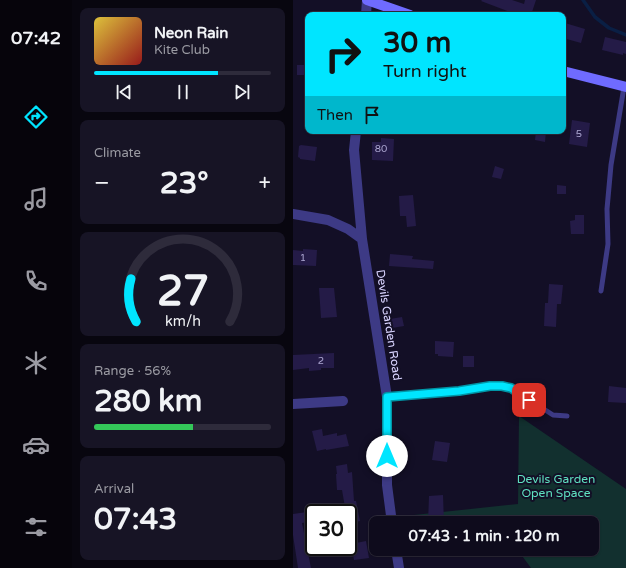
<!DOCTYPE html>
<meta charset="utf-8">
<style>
:root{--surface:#0e0b1c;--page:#171425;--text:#f1f3f6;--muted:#9b9ba3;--line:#2e2b3b;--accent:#00e5ff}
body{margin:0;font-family:"Varela Round",sans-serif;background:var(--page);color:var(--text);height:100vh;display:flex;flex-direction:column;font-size:15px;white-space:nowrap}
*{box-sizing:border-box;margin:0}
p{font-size:13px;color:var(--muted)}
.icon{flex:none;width:22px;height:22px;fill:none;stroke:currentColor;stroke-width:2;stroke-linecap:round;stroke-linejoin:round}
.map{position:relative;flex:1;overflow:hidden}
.side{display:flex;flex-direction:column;gap:8px;padding:8px;background:#08060f;width:221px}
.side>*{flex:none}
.hud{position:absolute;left:12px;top:12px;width:261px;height:122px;border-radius:8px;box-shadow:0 1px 3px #0004,0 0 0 1px var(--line);background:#00e5ff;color:#111;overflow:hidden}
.speed{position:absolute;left:12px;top:504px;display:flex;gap:8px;font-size:20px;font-weight:700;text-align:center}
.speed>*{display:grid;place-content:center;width:52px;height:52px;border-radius:50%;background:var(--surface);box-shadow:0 1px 3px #0004,0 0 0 1px var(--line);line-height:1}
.speed .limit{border:2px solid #111;border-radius:6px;background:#fff;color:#111}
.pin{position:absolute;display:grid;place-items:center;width:34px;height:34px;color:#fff;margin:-17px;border-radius:8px;box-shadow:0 2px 6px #0006}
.me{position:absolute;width:44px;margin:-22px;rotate:0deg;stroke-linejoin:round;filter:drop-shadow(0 0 3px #0008)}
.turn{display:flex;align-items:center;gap:14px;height:84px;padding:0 12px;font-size:18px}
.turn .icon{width:52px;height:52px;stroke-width:2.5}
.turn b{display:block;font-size:28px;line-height:34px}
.then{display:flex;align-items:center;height:38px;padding:0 12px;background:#0003;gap:8px;font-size:15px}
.big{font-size:30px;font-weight:700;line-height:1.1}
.side .tile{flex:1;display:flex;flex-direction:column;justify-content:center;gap:6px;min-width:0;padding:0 14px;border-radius:8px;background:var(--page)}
.side .dial{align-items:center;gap:0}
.dial svg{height:104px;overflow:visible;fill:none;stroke:var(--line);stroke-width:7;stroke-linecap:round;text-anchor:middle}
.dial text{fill:var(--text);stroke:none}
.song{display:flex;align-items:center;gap:12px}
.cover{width:48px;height:48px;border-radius:6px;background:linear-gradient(135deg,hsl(50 70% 55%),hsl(0 70% 35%))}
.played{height:4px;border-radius:2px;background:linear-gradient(90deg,var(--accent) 70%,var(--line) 70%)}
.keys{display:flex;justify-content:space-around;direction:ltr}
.heat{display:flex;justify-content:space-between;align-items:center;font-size:22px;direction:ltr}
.charge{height:6px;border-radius:3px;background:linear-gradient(90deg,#34c759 56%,var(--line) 0)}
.trip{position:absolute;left:76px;top:516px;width:230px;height:40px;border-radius:8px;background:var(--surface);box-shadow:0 1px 3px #0004,0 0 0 1px var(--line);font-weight:700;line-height:40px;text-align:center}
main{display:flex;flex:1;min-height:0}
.tabs{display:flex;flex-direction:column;width:72px;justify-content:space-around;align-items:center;background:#06040b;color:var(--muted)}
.tabs .icon{width:28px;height:28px}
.tabs .current{color:var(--accent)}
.tabs b{font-size:18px;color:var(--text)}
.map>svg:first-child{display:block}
.green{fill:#12302f}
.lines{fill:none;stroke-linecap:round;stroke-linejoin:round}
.stream{stroke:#0a1f44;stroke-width:3.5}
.building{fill:#241b47}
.lane{stroke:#3d3a85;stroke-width:5}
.street{stroke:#3d3a85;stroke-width:10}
.secondary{stroke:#6f6bff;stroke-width:10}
.route-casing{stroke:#0095a6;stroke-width:10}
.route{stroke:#00e5ff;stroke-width:7}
.labels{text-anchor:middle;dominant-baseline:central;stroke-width:4;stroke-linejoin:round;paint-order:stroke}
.number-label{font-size:10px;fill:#aca6d1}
.street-label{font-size:12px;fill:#d9d4ff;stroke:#130f26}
.park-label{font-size:12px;fill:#5fe0c0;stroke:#130f26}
</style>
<main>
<nav class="tabs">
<b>07:42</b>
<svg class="icon current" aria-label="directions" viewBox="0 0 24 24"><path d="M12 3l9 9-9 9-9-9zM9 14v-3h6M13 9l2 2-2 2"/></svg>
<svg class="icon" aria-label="music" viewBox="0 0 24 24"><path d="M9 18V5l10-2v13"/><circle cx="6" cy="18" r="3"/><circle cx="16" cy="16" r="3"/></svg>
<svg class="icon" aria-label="phone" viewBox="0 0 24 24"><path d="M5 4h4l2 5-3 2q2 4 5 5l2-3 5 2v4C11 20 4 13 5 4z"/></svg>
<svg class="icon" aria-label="climate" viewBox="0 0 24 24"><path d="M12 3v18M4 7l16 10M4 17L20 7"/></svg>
<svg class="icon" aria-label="car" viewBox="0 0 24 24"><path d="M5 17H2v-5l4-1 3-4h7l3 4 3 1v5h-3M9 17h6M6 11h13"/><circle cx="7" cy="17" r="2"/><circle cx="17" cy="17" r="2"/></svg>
<svg class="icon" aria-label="filters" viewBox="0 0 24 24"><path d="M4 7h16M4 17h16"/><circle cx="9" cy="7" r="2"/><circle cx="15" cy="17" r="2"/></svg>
</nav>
<section class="side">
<div class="tile">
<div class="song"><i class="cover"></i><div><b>Neon Rain</b><p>Kite Club</p></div></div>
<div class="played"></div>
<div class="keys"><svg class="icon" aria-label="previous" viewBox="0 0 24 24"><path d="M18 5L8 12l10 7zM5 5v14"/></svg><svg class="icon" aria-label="pause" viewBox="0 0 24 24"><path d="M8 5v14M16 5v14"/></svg><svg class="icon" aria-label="next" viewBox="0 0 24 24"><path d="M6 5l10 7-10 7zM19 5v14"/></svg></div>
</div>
<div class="tile"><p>Climate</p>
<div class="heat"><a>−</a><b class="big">23°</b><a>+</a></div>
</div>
<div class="tile dial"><svg viewBox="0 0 100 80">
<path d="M14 69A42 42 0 1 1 86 69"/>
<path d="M14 69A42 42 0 0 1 10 36" stroke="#00e5ff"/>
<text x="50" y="56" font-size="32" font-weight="700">27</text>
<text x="50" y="72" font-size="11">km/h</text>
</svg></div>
<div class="tile"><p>Range · 56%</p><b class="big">280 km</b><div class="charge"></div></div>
<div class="tile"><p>Arrival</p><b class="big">07:43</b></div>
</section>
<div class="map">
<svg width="333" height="568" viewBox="0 0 333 568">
<rect width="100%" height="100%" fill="#130f26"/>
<!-- green -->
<path class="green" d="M 226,416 L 333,489 L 333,568 L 238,568 L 224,549 L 299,549 L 299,523 L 103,523 L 102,517 L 225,504 Z"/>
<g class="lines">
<!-- stream -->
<path class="stream" d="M 290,0 L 302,17 L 316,28 L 333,35"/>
</g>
<!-- building -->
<path class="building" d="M 189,0 L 219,0 L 231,4 L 232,0 L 243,0 L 238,15 L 220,15 L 220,13 L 188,1 Z
M 272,23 L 292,29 L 288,43 L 270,38 L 270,31 Z
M 312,37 L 333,42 L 333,54 L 330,53 L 330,55 L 309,50 Z
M 4,65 L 15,65 L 15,75 L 4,75 Z
M 279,120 L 297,123 L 294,147 L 276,144 Z
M 243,131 L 253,131 L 252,142 L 242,140 Z
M 88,138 L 101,139 L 100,161 L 79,160 L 79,142 L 88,142 Z
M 8,145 L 24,147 L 22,161 L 7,159 L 7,158 L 5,157 L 6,146 Z
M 202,166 L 211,169 L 208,179 L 199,177 Z
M 264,185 L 273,186 L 273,194 L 264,194 Z
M 120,195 L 123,226 L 114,227 L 113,216 L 107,216 L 106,196 Z
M 282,215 L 291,215 L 291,234 L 278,234 L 277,221 L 282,220 Z
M 10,249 L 24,250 L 23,266 L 0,265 L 0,250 L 10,251 Z
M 97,254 L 120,256 L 119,259 L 141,261 L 140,269 L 96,266 Z
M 256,284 L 270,285 L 268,304 L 264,304 L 263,327 L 251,326 L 252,303 L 255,303 Z
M 26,288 L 41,288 L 44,317 L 28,318 Z
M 109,317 L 111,326 L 99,328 L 97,319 Z
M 142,341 L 161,342 L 160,357 L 145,356 L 145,354 L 142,354 Z
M 41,353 L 41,368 L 28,368 L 28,370 L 16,371 L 16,368 L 0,370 L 0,355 Z
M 170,356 L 181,356 L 181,367 L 170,367 Z
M 316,386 L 333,388 L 333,403 L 315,402 Z
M 29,429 L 30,436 L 44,433 L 44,436 L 53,434 L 56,446 L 33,450 L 33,449 L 24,451 L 19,431 Z
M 142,441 L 157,443 L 154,462 L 139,460 Z
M 54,464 L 55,473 L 59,472 L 61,501 L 63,501 L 67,521 L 58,523 L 55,523 L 55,513 L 53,513 L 49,490 L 44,490 L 43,474 L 44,474 L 43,466 Z
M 150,495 L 151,523 L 135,523 L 136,496 Z
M 14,512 L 16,522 L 9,523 L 18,568 L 5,568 L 0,535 L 0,514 Z
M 73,541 L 76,558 L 61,560 L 58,544 Z"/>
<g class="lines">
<!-- lane -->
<path class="lane" d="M 308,291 L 315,244 L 314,209 L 318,165 L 331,87
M 94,397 L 166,391 L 197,386 L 209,386 L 218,388 L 260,415 L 274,416"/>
<!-- street -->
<path class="street" d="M 73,15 L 74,0
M 63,131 L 61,150 L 69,239 L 94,397 L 94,485 L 99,523
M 0,214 L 35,220 L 55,229 L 69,239
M 0,404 L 50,401
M 103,549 L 106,568"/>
<!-- secondary -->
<path class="secondary" d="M 74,0 L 117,15
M 270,71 L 333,87"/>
</g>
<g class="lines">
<!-- route casing -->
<g class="route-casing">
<path id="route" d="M 94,456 L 94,397 L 166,391 L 197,386 L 209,386 L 218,388 L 236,400"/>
</g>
<!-- route -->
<use href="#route" class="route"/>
</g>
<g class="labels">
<!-- number labels -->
<g class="number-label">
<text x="286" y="134">5</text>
<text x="88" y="149">80</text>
<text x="10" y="258">1</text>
<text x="28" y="361">2</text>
</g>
<!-- street labels -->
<g class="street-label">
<text transform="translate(96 325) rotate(81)">Devils Garden Road</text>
</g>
<!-- park labels -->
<g class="park-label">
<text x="263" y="479">Devils Garden<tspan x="263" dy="14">Open Space</tspan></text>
</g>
</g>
</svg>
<div class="speed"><div class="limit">30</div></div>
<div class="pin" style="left:236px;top:400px;background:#d93025"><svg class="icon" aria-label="arrive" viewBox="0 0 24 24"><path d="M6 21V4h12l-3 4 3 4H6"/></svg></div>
<svg class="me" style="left:94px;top:456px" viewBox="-20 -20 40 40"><circle r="19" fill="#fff"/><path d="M0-13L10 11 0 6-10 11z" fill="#00e5ff"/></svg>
<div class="trip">07:43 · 1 min · 120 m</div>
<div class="hud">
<div class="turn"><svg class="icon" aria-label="right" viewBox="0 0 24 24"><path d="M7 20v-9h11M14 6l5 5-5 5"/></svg><div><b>30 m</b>Turn right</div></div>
<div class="then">Then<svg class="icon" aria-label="arrive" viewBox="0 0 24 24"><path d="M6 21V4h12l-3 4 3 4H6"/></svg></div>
</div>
</div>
</main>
